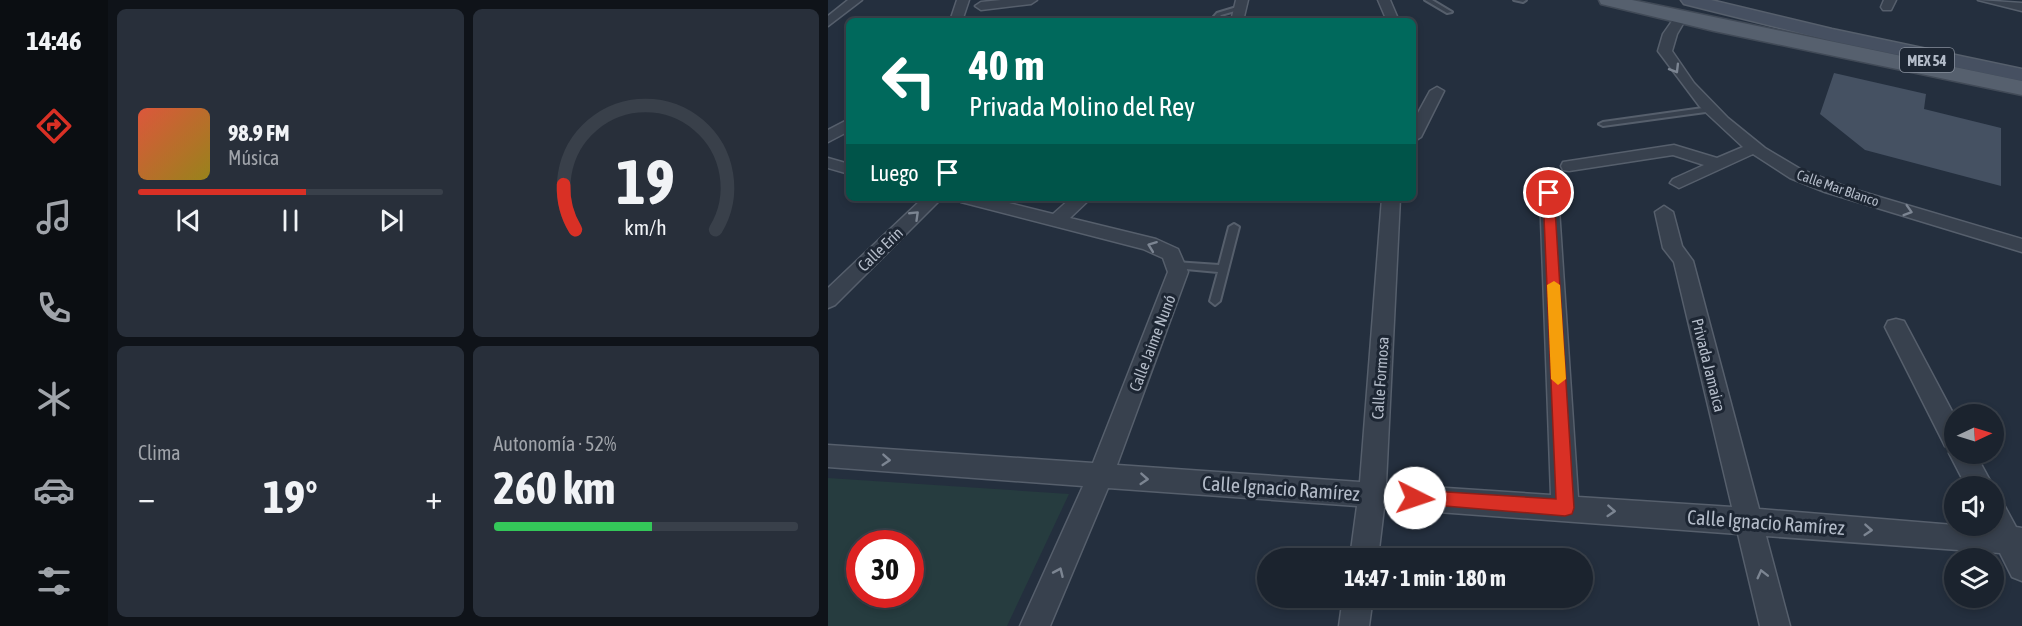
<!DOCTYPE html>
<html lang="es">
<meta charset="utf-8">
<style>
:root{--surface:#1b232e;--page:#282f3a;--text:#f1f3f6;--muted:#a0a4aa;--line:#39404a;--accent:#d93025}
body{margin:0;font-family:"Asap Condensed",sans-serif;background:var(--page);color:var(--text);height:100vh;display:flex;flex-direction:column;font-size:22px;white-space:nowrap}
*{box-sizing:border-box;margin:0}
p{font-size:20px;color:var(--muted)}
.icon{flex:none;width:33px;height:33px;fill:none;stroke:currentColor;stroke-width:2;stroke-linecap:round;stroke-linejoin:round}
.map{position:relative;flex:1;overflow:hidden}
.drawer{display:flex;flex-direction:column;gap:9px;padding:9px;background:#0f1319;width:720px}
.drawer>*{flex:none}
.banner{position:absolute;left:18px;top:18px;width:570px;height:183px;border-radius:9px;box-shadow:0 3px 9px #0003,0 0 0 2px var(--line);background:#00695c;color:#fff;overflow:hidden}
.needle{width:39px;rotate:86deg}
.fabs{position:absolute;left:1116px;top:404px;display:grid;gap:12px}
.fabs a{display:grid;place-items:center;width:60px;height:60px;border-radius:50%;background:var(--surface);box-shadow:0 3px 9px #0003,0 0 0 2px var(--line);font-size:30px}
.speed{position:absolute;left:18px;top:530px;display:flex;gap:12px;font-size:30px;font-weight:700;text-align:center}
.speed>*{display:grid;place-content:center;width:78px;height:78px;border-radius:50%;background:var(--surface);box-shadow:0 3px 9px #0003,0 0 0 2px var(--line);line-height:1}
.speed .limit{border:9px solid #d22;background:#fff;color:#111}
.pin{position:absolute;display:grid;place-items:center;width:51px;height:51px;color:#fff;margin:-26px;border:3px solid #fff;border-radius:50%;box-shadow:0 2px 6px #0007}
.me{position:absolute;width:66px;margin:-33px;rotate:94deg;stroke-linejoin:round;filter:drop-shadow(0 0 4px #0008)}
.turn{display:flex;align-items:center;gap:21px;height:126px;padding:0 24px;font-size:27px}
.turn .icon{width:78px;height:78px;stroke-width:2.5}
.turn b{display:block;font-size:42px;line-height:51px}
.then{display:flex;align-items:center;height:57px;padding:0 24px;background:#0003;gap:12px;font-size:22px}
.big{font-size:45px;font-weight:700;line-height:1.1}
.drawer .widget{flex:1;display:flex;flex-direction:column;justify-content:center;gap:9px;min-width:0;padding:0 21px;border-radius:9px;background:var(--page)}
.drawer .dial{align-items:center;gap:0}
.dial svg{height:156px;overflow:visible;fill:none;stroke:var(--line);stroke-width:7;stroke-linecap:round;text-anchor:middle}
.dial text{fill:var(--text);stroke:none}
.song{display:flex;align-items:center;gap:18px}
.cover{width:72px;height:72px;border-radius:9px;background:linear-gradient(135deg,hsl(10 70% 55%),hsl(50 70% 35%))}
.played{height:6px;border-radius:3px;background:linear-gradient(90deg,var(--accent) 55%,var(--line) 55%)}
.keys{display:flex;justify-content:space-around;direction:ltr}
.heat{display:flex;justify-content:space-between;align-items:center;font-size:33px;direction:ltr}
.charge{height:9px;border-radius:4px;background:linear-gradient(90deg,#34c759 52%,var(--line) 0)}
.drawer .tiles{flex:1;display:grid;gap:9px;grid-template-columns:repeat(2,1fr)}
.trip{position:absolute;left:429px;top:548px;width:336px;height:60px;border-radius:30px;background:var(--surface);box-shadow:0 3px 9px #0003,0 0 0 2px var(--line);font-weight:700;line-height:60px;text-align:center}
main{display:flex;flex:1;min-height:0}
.tabs{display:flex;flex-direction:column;width:108px;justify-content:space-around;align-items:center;background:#0b0e12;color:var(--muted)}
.tabs .icon{width:42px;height:42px}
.tabs .on{color:var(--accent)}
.tabs b{font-size:27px;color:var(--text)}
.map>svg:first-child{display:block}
.green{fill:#263c3f;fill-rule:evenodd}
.building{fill:#455162}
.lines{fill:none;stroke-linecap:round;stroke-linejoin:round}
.service-casing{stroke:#565f6c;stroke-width:4}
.minor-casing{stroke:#565f6c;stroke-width:3}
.secondary-casing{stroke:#565f6c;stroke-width:3}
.primary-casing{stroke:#414a57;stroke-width:3}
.service{fill:#38414e;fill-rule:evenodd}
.minor{fill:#38414e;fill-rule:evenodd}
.secondary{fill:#465061;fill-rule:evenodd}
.primary{fill:#56606e;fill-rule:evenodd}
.oneway{stroke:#7c8592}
.route{fill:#d93025;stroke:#8d1f18;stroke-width:1.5}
.slow{fill:#f59e0b}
.labels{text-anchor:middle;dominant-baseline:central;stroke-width:6;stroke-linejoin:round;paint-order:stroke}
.far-street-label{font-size:14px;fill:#b4bcc9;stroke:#1d2633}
.shield{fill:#1d2633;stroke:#878f9c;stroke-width:1.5}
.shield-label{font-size:15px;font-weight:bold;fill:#b4bcc9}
.street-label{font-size:16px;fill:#b4bcc9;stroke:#1d2633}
.near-street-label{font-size:20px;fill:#b4bcc9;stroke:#1d2633}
</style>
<main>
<nav class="tabs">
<b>14:46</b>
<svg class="icon on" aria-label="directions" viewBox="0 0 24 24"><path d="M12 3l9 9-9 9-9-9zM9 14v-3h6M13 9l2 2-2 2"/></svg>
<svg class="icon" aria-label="music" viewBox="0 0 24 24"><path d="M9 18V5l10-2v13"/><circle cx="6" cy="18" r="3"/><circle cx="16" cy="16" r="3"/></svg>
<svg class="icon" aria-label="phone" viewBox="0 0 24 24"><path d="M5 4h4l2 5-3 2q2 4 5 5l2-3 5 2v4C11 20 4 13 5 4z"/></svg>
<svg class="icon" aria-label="climate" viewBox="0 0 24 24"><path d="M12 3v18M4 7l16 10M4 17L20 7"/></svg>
<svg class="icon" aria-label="car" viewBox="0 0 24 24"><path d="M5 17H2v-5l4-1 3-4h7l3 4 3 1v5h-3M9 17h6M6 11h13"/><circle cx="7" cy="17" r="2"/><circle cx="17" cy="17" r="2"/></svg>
<svg class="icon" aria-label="filters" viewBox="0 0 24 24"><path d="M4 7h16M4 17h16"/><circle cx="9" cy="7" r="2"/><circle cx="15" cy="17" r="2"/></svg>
</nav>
<section class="drawer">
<div class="tiles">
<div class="widget">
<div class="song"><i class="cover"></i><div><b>98.9 FM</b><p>Música</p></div></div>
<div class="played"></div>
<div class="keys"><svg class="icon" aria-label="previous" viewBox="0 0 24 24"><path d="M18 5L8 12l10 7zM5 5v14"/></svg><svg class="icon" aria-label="pause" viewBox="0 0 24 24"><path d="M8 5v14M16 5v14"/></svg><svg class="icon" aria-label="next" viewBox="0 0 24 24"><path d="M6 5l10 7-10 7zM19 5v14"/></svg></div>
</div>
<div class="widget dial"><svg viewBox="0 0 100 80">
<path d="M14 69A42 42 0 1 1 86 69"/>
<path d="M14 69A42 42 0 0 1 8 46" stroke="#d93025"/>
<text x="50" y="56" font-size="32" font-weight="700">19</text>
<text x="50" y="72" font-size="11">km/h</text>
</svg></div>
<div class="widget"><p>Clima</p>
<div class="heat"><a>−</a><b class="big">19°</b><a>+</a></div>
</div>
<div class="widget"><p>Autonomía · 52%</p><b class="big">260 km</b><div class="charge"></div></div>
</div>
</section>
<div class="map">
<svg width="1194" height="626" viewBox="0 0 1194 626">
<rect width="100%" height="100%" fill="#242f3e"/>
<!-- green -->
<path class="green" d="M 0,478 L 241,494 L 179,626 L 0,626 ZM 32,543 L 82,543 L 82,594 L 32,594 Z"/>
<!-- building -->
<path class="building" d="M 1006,73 L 1098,94 L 1096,109 L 1173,128 L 1173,186 L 1037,150 L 992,114 Z"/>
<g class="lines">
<!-- service casing -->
<g class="service-casing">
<path id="service" d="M 597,0 L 604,0 L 624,12 L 619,13 Z
M 686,0 L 698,0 L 695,2 Z
M 412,6 L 414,7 L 414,9 L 393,15 L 388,21 L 382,21 L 389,13 Z
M 882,107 L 885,107 L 885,111 L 775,126 L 771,124 L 775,122 Z
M 406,224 L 411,227 L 392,301 L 387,305 L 382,301 L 390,272 L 347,268 L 342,265 L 347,262 L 391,265 L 401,227 Z"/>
</g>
<!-- minor casing -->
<g class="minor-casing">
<path id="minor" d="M 20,0 L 34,0 L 0,26 L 0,16 Z
M 129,0 L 141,0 L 134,21 L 122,21 Z
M 173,0 L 209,0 L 203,4 L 153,10 L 147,6 L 153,2 Z
M 408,0 L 420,0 L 415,21 L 403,21 Z
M 550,0 L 562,0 L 571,21 L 559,21 Z
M 1056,0 L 1068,0 L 1063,10 L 1055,10 L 1053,7 Z
M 1150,0 L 1194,3 L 1194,11 Z
M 853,13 L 859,17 L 849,34 L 844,51 L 866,83 L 900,118 L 937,148 L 974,170 L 1021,188 L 1194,239 L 1194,252 L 997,192 L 962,178 L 925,154 L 851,188 L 842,183 L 845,179 L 876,165 L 845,155 L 741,171 L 735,170 L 733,166 L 735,162 L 846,145 L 889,158 L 915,147 L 872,107 L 830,51 L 835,34 L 849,14 Z
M 609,87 L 616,91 L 593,137 L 585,142 L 585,122 L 602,91 Z
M 21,119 L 21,131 L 0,142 L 0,130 Z
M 0,158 L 21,164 L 21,174 L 0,168 Z
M 721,188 L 730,193 L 750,497 L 904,507 L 846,262 L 835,248 L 827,212 L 836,206 L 845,212 L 854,246 L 865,261 L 931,509 L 1126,525 L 1166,525 L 1166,499 L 1175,503 L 1188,527 L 1194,528 L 1194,581 L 1184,577 L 1172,553 L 938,536 L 962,626 L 932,626 L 910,534 L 556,508 L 550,558 L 522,558 L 529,506 L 280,488 L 222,626 L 192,626 L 255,486 L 0,467 L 0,445 L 265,463 L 340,272 L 335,258 L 315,249 L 133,202 L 130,198 L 161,198 L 225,214 L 243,198 L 263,198 L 242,218 L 328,239 L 350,249 L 360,272 L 289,465 L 532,482 L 554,198 L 572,198 L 558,484 L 723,495 L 712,193 Z
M 95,198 L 114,198 L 7,305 L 0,308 L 0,288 Z
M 1068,319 L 1076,321 L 1126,415 L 1126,453 L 1147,453 L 1165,486 L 1138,486 L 1121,453 L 1124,448 L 1117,446 L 1057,327 L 1060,321 Z
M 515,597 L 545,597 L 541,626 L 511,626 Z"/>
</g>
<!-- secondary casing -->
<g class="secondary-casing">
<path id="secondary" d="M 853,0 L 883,0 L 1004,29 L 1194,69 L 1194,81 L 1004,41 L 856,4 Z"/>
</g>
<!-- primary casing -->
<g class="primary-casing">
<path id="primary" d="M 771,0 L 804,0 L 1194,81 L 1194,95 L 886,31 L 773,4 Z"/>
</g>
<!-- service -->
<use href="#service" class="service"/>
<!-- minor -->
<use href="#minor" class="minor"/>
<!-- secondary -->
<use href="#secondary" class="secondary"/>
<!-- primary -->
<use href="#primary" class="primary"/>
</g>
<!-- one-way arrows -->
<defs><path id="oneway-chevron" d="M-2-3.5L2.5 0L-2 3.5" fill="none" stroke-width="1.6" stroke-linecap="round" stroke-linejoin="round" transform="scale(1.5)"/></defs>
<g class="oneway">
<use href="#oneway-chevron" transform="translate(847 69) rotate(59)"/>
<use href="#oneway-chevron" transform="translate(1080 211) rotate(17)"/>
<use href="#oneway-chevron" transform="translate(87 215) rotate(-44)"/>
<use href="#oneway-chevron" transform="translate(324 246) rotate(-159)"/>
<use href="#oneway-chevron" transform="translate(58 460) rotate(4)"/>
<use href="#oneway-chevron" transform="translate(316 479) rotate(4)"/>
<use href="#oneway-chevron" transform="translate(783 511) rotate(4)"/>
<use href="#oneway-chevron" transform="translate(1040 530) rotate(4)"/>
<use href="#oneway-chevron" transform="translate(231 572) rotate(-66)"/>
<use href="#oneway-chevron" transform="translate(934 574) rotate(-104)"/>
</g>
<!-- route -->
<path class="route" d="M 721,189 L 726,193 L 746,508 L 744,514 L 737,516 L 581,503 L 579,498 L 581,492 L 587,490 L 728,499 L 715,193 Z"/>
<!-- slow -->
<path class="slow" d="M 726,281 L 732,285 L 738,379 L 730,385 L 723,379 L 719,285 Z"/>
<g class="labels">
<!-- far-street labels -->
<g class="far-street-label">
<text transform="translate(1010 188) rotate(19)">Calle Mar Blanco</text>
</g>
<!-- shield labels -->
<rect class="shield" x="1072" y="48" width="54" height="24" rx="4.5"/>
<g class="shield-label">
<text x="1099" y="60">MEX 54</text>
</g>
<!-- street labels -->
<g class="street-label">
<text transform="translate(52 249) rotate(-44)">Calle Erín</text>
<text transform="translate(324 343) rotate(-69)">Calle Jaime Nunó</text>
<text transform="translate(881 365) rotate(76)">Privada Jamaica</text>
<text transform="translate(552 378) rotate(-86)">Calle Formosa</text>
</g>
<!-- near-street labels -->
<g class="near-street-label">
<text transform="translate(453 488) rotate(4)">Calle Ignacio Ramírez</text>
<text transform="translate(938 522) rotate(4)">Calle Ignacio Ramírez</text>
</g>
</g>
</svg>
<div class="fabs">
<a><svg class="needle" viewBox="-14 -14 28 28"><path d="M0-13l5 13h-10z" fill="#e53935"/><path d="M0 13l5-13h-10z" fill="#a0a4aa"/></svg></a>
<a><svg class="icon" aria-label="sound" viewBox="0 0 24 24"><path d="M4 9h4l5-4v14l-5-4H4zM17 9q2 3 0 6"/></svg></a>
<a><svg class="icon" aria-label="layers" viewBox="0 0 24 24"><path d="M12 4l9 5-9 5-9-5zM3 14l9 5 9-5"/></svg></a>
</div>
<div class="speed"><div class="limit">30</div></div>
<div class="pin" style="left:721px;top:193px;background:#d93025"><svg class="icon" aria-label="arrive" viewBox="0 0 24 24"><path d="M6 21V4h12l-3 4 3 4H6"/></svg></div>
<svg class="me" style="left:587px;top:498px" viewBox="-20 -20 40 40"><circle r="19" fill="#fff"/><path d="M0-13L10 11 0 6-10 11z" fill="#d93025"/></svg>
<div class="trip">14:47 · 1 min · 180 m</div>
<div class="banner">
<div class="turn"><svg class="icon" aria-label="left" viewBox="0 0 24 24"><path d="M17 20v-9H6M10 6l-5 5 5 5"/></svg><div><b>40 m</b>Privada Molino del Rey</div></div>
<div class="then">Luego<svg class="icon" aria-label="arrive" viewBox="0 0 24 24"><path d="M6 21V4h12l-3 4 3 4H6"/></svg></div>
</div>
</div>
</main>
